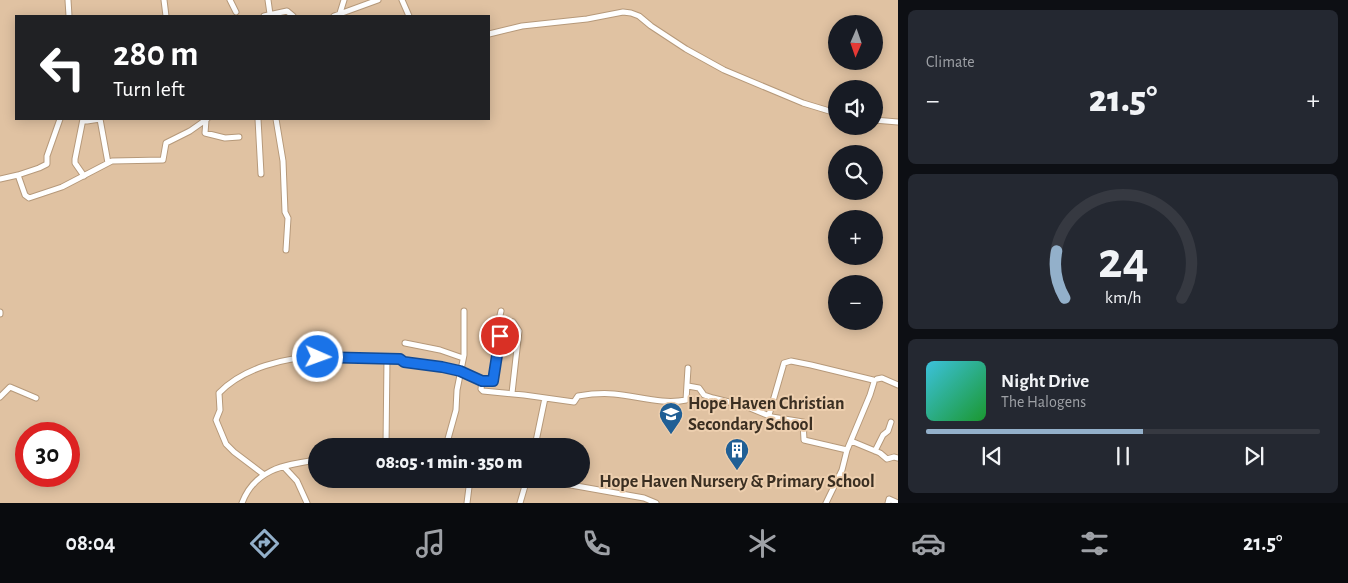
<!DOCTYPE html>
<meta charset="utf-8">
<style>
:root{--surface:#171b24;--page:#242831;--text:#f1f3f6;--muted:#9ea1a6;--line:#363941;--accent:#93b0ca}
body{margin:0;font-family:"Alegreya Sans",sans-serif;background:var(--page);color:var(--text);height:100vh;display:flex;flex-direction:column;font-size:19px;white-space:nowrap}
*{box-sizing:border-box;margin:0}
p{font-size:16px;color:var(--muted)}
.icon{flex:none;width:28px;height:28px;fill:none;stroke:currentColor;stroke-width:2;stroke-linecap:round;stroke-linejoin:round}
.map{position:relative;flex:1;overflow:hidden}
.side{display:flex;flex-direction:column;gap:10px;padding:10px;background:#0d0f14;width:450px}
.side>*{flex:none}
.banner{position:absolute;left:15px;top:15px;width:475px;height:105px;border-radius:0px;box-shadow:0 2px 12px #0003;background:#202124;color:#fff;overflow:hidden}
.needle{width:32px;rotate:182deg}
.fabs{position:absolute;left:828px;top:15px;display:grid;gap:10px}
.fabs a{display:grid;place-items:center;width:55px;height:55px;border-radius:50%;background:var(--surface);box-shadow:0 2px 12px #0003;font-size:25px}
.speed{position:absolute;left:15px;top:422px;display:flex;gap:10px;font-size:25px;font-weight:700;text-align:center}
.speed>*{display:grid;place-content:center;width:65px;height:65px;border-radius:50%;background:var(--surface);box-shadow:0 2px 12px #0003;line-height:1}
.speed .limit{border:8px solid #d22;background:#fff;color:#111}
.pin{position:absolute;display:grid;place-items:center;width:42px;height:42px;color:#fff;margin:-21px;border:2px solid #fff;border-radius:50%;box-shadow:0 1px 5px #0007}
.me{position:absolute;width:55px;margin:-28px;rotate:92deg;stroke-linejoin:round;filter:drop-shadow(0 0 4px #0008)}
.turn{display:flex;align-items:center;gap:18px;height:105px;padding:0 15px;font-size:22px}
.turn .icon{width:65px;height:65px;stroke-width:2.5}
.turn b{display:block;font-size:35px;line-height:42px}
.big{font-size:38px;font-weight:800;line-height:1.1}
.side .widget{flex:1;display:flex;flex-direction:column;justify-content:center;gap:8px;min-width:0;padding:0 18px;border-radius:8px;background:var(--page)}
.side .dial{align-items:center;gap:0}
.dial svg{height:130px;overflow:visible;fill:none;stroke:var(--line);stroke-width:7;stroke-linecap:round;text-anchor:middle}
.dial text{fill:var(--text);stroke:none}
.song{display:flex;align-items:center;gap:15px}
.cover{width:60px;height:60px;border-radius:8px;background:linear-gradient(135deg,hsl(190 70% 55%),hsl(130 70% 35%))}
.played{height:5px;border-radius:2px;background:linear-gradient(90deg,var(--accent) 55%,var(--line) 55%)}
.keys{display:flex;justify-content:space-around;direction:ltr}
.heat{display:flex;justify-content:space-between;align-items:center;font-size:28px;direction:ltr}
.trip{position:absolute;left:308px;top:438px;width:282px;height:50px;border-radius:25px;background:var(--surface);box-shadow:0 2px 12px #0003;font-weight:800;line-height:50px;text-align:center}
.dock{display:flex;height:80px;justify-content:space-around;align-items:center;background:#090b0e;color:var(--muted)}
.dock .icon{width:35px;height:35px}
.dock .active{color:var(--accent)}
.dock b{font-size:22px;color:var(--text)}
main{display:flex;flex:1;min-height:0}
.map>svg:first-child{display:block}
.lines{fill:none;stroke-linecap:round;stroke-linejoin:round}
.minor-casing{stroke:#b6997a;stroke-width:7}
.minor{stroke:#fff;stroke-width:5}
.route-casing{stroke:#114b97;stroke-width:12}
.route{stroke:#1a73e8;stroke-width:9}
.labels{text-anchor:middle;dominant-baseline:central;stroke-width:4;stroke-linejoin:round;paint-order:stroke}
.poi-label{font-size:18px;font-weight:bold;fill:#3b2f22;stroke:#edcfaf;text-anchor:start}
</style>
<main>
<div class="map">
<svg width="898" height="503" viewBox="0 0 898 503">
<rect width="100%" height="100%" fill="#e0c2a2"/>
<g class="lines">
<!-- minor casing -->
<g class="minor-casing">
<path id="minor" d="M 68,0 L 69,16
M 164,0 L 166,16
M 230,0 L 236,12
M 268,0 L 270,14
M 402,0 L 409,16
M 340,13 L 344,0
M 264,16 L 287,11 L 293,16
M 334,16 L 378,0
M 489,34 L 522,26 L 587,19 L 623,12 L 631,13 L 639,16 L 651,26 L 686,49 L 724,70 L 803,103 L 836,113
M 83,119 L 75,159 L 75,163 L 84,176
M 100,119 L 108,163
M 204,119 L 206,120 L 205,133 L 225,138 L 239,137
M 258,119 L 261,174
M 276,119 L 283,161 L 285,212 L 288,218 L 286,250
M 83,120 L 87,121 L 100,119
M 874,120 L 898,122
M 18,175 L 39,168 L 47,164 L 47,156 L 60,119
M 0,179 L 18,175 L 25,195 L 29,198 L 62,187 L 112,161 L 163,160 L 166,143 L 190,131 L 207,119
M 0,312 L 0,314
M 405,343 L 440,350 L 463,358
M 877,379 L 882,378 L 898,385
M 482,381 L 495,380 L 496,355 L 500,347 L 499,320 L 501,311
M 688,386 L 699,388 L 704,395 L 713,398 L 745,406 L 772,417 L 803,422 L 804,440 L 847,450
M 512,393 L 519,331 L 513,322
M 0,397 L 10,387 L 36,398
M 769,415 L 784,363 L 791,361 L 811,365 L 873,380 L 874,382 L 870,395 L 847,450 L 842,470 L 826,503
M 851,441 L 880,453 L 887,459 L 894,457 L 898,458
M 386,446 L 387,358
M 446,446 L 456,410 L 457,390 L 464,355 L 464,311
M 535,446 L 545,398
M 875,451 L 883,435 L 888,431 L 891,422
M 284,467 L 297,481 L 307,503
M 263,474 L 234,452 L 226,444 L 216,420 L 220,410 L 219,393 C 243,368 285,357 319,357 C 325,357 332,358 338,358 C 358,358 380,356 400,359 L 404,361 C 432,365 456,369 482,381 L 481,389 L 483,391 L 524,395 L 574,402 L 578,396 C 590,394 603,393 614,394 C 638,396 662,405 686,400 L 688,368
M 537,479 L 644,498 L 656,503
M 242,503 C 255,469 284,465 316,460
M 467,503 L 470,479
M 520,503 L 527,479
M 888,503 L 889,499 L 898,503"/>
</g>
<!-- minor -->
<use href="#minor" class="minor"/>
</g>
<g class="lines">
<!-- route casing -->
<g class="route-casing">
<path id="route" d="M 318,357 L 400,359 L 404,362 L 442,367 L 460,371 L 482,381 L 493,381 L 500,336"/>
</g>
<!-- route -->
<use href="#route" class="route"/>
</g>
<!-- icons -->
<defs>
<g id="school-pin" transform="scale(1.25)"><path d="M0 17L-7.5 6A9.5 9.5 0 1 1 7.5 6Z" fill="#205f95" stroke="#edcfaf"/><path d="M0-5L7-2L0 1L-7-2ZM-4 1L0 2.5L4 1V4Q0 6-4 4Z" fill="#fff"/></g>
<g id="building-pin" transform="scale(1.25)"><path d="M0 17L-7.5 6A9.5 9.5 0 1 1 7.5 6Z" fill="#205f95" stroke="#edcfaf"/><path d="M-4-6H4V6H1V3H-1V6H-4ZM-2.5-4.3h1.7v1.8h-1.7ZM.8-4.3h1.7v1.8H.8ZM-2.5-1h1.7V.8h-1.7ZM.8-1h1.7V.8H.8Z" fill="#fff"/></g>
</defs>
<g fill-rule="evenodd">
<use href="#school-pin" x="671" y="414"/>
<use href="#building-pin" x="737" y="450"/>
</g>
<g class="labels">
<!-- poi labels -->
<g class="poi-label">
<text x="688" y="404">Hope Haven Christian<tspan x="688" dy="21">Secondary School</tspan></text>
<text x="737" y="482" text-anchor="middle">Hope Haven Nursery &amp; Primary School</text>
</g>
</g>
</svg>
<div class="fabs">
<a><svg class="needle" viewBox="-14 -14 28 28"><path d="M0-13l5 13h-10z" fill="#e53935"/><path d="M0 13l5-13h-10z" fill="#9ea1a6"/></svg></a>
<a><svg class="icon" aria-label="sound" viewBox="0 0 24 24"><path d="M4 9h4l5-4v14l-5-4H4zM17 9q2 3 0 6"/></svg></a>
<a><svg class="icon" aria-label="search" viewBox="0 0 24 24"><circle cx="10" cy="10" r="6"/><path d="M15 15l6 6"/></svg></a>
<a>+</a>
<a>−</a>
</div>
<div class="speed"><div class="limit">30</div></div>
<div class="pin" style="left:500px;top:336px;background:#d93025"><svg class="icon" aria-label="arrive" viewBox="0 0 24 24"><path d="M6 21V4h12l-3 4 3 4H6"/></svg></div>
<svg class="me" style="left:318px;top:357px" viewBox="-20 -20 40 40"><circle r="17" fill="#1a73e8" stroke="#fff" stroke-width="3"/><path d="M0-11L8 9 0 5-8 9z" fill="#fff"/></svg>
<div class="trip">08:05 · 1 min · 350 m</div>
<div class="banner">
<div class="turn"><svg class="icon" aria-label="left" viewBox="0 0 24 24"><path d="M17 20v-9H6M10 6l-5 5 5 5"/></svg><div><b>280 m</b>Turn left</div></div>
</div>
</div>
<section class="side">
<div class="widget"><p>Climate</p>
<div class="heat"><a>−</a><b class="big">21.5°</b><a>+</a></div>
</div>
<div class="widget dial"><svg viewBox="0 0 100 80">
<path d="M14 69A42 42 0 1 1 86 69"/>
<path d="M14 69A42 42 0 0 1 9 40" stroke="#93b0ca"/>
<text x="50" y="56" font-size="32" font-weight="700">24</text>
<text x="50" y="72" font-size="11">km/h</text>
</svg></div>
<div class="widget">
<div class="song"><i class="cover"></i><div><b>Night Drive</b><p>The Halogens</p></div></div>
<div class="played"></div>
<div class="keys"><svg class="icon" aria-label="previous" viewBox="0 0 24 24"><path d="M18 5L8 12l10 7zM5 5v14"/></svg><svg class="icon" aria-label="pause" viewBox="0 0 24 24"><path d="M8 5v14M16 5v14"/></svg><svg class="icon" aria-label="next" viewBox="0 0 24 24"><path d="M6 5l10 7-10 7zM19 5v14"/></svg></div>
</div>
</section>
</main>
<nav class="dock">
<b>08:04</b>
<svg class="icon active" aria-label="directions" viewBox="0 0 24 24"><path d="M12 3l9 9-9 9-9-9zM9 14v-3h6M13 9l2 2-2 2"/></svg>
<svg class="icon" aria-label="music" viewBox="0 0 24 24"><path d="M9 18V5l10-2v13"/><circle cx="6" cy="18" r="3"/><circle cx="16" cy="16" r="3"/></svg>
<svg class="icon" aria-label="phone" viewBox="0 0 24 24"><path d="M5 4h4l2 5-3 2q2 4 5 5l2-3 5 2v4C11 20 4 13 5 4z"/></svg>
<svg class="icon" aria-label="climate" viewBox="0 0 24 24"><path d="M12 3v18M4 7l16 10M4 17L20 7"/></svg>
<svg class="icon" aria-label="car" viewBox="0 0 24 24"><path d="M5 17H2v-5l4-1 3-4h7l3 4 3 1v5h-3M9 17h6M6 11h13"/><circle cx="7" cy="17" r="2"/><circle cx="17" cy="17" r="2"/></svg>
<svg class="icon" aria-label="filters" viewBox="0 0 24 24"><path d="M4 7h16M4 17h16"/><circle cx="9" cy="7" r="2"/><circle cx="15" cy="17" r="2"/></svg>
<b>21.5°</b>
</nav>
